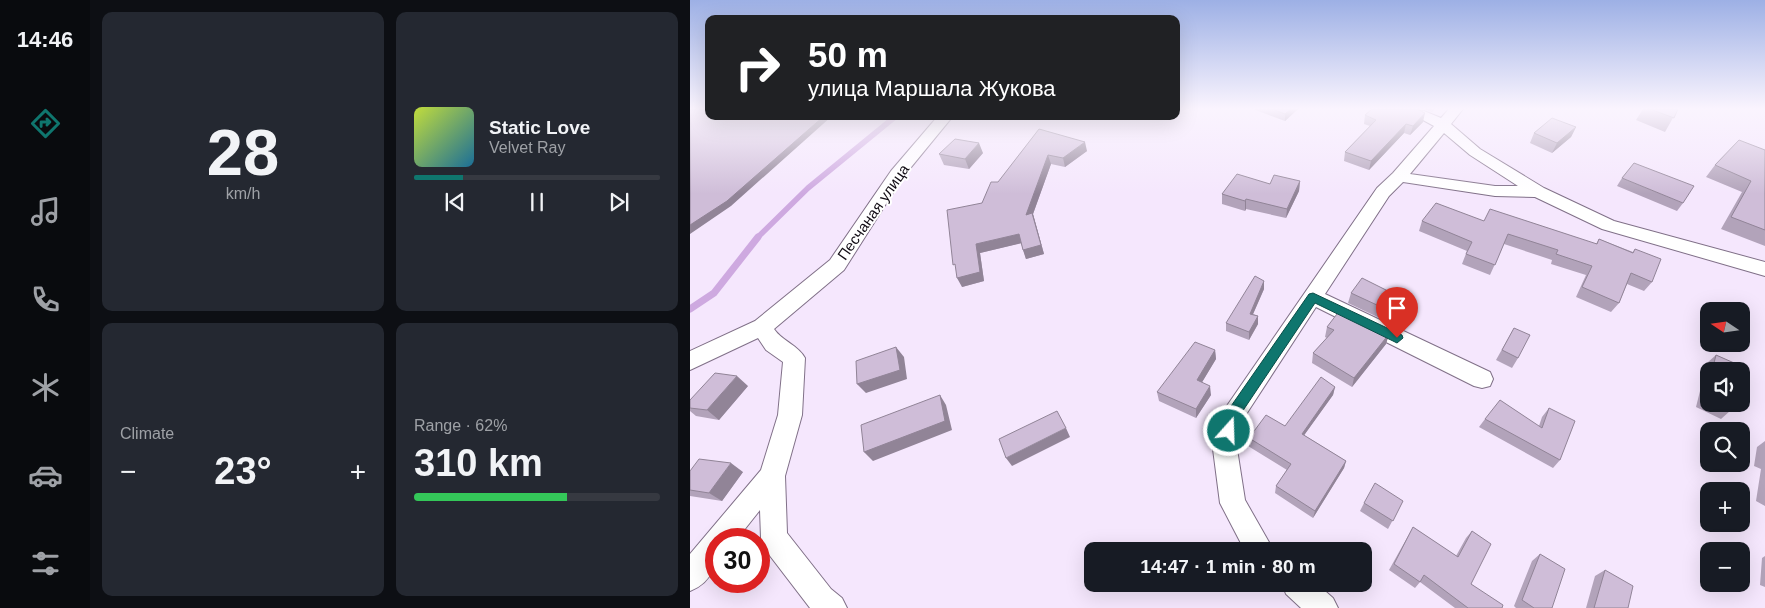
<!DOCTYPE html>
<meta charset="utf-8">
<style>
:root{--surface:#171b24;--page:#242831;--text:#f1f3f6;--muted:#9ea1a6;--line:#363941;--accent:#0f766e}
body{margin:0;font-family:Helvetica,sans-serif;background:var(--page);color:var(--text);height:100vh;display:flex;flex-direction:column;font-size:19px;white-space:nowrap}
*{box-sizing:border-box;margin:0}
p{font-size:16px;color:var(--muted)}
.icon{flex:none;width:28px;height:28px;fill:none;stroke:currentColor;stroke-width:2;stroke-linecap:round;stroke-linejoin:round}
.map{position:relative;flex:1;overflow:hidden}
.side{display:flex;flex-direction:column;gap:12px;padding:12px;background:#0d0f14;width:600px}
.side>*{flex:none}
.banner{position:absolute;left:15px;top:15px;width:475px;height:105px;border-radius:10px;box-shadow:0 5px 20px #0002;background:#202124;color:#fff;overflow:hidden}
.needle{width:32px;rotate:283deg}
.tools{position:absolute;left:1010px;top:302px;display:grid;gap:10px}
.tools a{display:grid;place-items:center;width:50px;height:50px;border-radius:10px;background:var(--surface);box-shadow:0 5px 20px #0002;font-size:25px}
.speed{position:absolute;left:15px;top:528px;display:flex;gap:10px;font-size:25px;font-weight:700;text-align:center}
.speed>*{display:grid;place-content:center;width:65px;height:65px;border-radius:50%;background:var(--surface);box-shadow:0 5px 20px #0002;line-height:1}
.speed .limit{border:8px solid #d22;background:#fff;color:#111}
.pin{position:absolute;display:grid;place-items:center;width:42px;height:42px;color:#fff;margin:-51px -21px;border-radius:50% 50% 50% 0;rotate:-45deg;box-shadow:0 0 5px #0007}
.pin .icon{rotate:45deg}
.me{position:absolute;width:55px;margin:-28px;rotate:20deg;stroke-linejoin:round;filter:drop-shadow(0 0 4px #0008)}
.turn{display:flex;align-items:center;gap:18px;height:105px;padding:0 20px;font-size:22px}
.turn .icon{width:65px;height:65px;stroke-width:2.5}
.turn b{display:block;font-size:35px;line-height:42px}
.big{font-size:38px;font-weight:700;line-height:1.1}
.side .widget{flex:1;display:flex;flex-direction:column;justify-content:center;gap:8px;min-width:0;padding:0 18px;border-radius:10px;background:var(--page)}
.side .dial{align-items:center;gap:0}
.dial b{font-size:65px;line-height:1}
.song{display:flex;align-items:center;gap:15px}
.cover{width:60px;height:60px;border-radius:8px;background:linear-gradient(135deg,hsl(70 70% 55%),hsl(200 70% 35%))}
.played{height:5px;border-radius:2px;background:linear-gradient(90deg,var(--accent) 20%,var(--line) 20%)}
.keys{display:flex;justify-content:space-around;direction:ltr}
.heat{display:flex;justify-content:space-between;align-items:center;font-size:28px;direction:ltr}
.charge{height:8px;border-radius:4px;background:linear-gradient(90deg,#34c759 62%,var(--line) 0)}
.side .tiles{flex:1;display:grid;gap:12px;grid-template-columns:repeat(2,1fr)}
.trip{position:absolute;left:394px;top:542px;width:288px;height:50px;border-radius:10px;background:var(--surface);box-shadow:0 5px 20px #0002;font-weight:700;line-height:50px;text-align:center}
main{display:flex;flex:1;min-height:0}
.tabs{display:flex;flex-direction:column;width:90px;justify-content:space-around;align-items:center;background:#090b0e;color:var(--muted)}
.tabs .icon{width:35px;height:35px}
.tabs .on{color:var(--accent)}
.tabs b{font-size:22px;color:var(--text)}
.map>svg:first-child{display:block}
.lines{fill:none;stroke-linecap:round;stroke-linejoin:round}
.stream-far1{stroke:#cea9e0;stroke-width:5.5}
.stream{stroke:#cea9e0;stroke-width:7}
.minor-casing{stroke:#807088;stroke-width:2}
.minor{fill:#fff;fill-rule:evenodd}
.wall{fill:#b2a3ba}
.shaded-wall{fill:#918497}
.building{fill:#cfbdd8;stroke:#918497}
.route{fill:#0f766e;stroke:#0a4d48}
.labels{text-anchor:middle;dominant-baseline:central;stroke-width:4;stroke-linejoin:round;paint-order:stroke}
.street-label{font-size:15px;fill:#100a13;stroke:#fff}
</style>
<main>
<nav class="tabs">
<b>14:46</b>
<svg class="icon on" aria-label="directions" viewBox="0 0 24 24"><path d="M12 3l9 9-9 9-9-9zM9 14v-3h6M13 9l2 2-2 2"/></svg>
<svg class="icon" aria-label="music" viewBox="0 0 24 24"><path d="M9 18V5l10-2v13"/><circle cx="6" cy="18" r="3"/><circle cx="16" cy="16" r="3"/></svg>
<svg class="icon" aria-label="phone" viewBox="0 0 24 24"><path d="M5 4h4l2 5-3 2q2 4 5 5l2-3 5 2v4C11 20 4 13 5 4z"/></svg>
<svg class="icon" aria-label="climate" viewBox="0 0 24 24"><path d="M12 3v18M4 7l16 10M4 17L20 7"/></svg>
<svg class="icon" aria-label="car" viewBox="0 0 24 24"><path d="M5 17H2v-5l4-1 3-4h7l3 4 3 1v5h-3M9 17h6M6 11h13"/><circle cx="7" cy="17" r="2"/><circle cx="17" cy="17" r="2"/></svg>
<svg class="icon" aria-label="filters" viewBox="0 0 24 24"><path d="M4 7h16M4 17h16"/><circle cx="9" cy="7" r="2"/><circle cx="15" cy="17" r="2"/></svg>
</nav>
<section class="side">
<div class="tiles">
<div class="widget dial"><b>28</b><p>km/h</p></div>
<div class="widget">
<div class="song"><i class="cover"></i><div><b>Static Love</b><p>Velvet Ray</p></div></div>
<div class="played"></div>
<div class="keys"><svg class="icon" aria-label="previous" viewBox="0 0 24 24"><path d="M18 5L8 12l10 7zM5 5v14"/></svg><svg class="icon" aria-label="pause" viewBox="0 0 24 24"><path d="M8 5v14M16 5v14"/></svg><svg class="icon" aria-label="next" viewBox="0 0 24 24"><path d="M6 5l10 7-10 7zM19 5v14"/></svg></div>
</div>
<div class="widget"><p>Climate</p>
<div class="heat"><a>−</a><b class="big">23°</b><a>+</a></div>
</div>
<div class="widget"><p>Range · 62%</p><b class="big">310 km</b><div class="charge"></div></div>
</div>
</section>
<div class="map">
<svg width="1075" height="608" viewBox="0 0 1075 608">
<rect width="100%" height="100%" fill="#f5e7fd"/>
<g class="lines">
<!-- stream-far1 -->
<path class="stream-far1" d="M 67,238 L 118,188 L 206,116"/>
<!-- stream -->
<path class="stream" d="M 0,309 L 24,293 L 68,237"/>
<!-- minor casing -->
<g class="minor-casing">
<path id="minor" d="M 759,109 L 773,109 L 761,124 L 790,149 L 854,188 L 924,221 L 1075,262 L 1075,276 L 912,229 L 845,197 L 805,196 L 713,182 L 699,196 L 635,294 L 800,372 L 803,379 L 800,386 L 792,388 L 784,386 L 626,307 L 555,416 L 547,449 L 555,500 L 584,551 L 555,551 L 530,503 L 523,449 L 532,413 L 687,188 L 703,173 L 744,126 L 722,114 L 724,111 L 734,111 L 751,118 ZM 754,133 L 780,155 L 828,186 L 805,186 L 720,174 Z
M 248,116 L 263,116 L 213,177 L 154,270 L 84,329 C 92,341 108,345 115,358 L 112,415 L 95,476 L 97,533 L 141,589 L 152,598 L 157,608 L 120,608 L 74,548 L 71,538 L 70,510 L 47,539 L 26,539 C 26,563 25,581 0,591 L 0,554 L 71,470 L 88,415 L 93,362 L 76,350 L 68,338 L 0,370 L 0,351 L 65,321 L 140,260 L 201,171 Z
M 592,584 L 627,584 L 643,598 L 648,608 L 611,608 L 596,594 Z"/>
</g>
<!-- minor -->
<use href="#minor" class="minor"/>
</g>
<!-- wall -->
<path class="wall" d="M 563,109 L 608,109 L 595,121 Z
M 682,109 L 745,109 L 742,112 L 734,109 L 728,110 L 733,122 L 720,135 L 714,133 L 679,170 L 654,161 L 655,152 L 680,126 L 674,124 L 675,115 Z
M 953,109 L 988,109 L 975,132 L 946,120 Z
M 886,127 L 881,137 L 862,153 L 840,143 L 844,133 Z
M 349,129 L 397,151 L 375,167 L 361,164 L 343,214 L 354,254 L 336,259 L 331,243 L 290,253 L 294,281 L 272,287 L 292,203 Z
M 1075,150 L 1075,246 L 1031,229 L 1052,192 L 1016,177 L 1025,165 Z
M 293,153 L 279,169 L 254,165 L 249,154 Z
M 932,178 L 993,203 L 987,211 L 927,186 Z
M 610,181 L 609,191 L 596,218 L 556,209 L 555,211 L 532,204 L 532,194 L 580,184 Z
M 732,221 L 794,221 L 906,244 L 909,239 L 943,252 L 945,249 L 962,282 L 954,291 L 937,284 L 929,303 L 921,312 L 886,297 L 896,275 L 861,264 L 862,260 L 814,244 L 800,275 L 772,264 L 777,251 L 729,231 Z
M 574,281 L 574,289 L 563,314 L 568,316 L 568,324 L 559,340 L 536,331 L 536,323 Z
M 661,293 L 712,298 L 709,308 L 698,322 L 658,303 Z
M 637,327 L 699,334 L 696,344 L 662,387 L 622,363 L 623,353 L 637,338 L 635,337 Z
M 824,328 L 828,358 L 822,368 L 806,360 Z
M 525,350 L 526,359 L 512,382 L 521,395 L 506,418 L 469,401 L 467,392 Z
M 1026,355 L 1050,371 L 1019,371 L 1019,404 L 1042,404 L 1040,411 L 1031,419 L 1006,407 L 1017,363 Z
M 58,386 L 29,420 L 6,416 L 0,411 L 0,400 Z
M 645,387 L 643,395 L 614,435 L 656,461 L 654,468 L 623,518 L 585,493 L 586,486 L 597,470 L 558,446 L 559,438 L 595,426 Z
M 859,408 L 870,460 L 863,468 L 789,427 L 795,419 L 849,426 L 852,417 Z
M 1075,441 L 1075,506 L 1066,501 L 1071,469 L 1064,466 L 1067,447 Z
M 0,471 L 53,472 L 32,501 L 0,496 Z
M 713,501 L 698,529 L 670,511 L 674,503 Z
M 723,527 L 766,556 L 776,538 L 782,531 L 781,584 L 812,608 L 765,608 L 730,582 L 725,588 L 699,570 Z
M 850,554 L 862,608 L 826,608 L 824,606 L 842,561 Z
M 1075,556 L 1075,587 L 1070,585 L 1072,558 Z
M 915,570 L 938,608 L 896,608 L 905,576 Z"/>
<!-- shaded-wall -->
<path class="shaded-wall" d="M 601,109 L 608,109 L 595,121 L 595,114 Z
M 735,113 L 733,122 L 720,135 L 723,126 Z
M 134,116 L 142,116 L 41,206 L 0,234 L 0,225 Z
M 716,124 L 714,133 L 679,170 L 681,161 Z
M 886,127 L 881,137 L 862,153 L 867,143 Z
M 395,142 L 397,151 L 375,167 L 373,158 Z
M 289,143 L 293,153 L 279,169 L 275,159 Z
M 358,155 L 361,164 L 343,214 L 354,254 L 336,259 L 333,250 L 336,215 Z
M 610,181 L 609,191 L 596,218 L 597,209 Z
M 556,199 L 556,209 L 555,211 L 555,201 Z
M 329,234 L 332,243 L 290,253 L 294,281 L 272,287 L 267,278 L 286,244 Z
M 574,281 L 574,289 L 560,321 L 560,314 Z
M 712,298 L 709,308 L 698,322 L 702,312 Z
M 568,316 L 568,324 L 559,340 L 559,332 Z
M 699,334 L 696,344 L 662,387 L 664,378 Z
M 206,347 L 214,357 L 217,379 L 176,393 L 167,384 Z
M 525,350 L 526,359 L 508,389 L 507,380 Z
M 47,376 L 58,386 L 29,420 L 17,410 Z
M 520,386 L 521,395 L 506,418 L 506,409 Z
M 645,387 L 643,395 L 610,441 L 612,434 Z
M 250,395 L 256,405 L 262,430 L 183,461 L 174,452 Z
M 376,428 L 380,437 L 322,466 L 316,458 Z
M 656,461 L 654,468 L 623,518 L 625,511 Z
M 41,463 L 53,472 L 32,501 L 19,493 Z"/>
<!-- building -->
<path class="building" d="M 0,109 L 19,109 L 19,116 L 134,116 L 37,201 L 0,225 Z
M 582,109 L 601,109 L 595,114 Z
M 682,109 L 727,109 L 735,113 L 723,126 L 716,124 L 681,161 L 655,152 L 686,120 L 675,115 Z
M 960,109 L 988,109 L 984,118 Z
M 862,118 L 886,127 L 867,143 L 844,133 Z
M 349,129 L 395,142 L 373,158 L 358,155 L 336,215 L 342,213 L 351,245 L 333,250 L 329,234 L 286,244 L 290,272 L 267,278 L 265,264 L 263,265 L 257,210 L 292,203 L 301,182 L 308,182 Z
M 265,139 L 289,143 L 275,159 L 249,154 Z
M 1049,140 L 1075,150 L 1075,230 L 1041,217 L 1061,181 L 1025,165 Z
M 944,163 L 1004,186 L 993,203 L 932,178 Z
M 547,174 L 580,184 L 584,175 L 610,181 L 597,209 L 556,199 L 555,201 L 532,194 Z
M 746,203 L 794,221 L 800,209 L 907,244 L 909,239 L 943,253 L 945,249 L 971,259 L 962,282 L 941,273 L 929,303 L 892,287 L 902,266 L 866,254 L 868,250 L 818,234 L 805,265 L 776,254 L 782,242 L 732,221 Z
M 565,276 L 574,281 L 560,314 L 568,316 L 559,332 L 536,323 Z
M 672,278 L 712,298 L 702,312 L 661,293 Z
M 650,310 L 699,334 L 664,378 L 623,353 L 644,330 L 637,327 Z
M 824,328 L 840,335 L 828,358 L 812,350 Z
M 505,342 L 525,350 L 507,380 L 520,386 L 506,409 L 467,392 Z
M 206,347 L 210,370 L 167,384 L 166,361 Z
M 1026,355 L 1051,366 L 1050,371 L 1022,371 Z
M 25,373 L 47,376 L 17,410 L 0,408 L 0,400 Z
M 631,377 L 645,387 L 612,434 L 656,461 L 625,511 L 586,486 L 601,464 L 559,438 L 576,415 L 595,426 Z
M 1019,382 L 1019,401 L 1015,399 Z
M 250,395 L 255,421 L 174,452 L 171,425 Z
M 810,400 L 852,428 L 859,408 L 885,421 L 870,460 L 795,419 Z
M 1025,404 L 1042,404 L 1040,411 Z
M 367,411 L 376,428 L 316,458 L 309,439 Z
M 9,459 L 41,463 L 19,493 L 0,490 L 0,471 Z
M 685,483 L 713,501 L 703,521 L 674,503 Z
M 723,527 L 768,557 L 782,531 L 801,544 L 781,584 L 813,605 L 812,608 L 778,608 L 734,575 L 730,582 L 704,564 Z
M 850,554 L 875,569 L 862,608 L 844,608 L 832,600 Z
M 915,570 L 943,586 L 938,608 L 904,608 Z"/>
<!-- sky -->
<linearGradient id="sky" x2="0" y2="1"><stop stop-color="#9db0e5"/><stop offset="0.56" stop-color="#faf4fe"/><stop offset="1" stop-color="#faf4fe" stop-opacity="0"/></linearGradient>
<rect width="1075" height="194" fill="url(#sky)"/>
<!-- route -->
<path class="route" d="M 623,293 L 712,335 L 713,338 L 707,343 L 703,341 L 625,303 L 550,415 L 544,435 L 539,437 L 535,435 L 533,431 L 539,409 L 619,294 Z"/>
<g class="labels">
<!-- street labels -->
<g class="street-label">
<text transform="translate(183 212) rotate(-55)">Песчаная улица</text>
</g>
</g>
</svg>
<div class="tools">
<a><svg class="needle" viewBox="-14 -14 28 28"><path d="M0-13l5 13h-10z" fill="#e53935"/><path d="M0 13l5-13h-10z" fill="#9ea1a6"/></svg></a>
<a><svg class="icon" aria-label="sound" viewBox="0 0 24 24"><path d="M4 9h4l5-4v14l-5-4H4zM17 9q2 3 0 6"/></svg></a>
<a><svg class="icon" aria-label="search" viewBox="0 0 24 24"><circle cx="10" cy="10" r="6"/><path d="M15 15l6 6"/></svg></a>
<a>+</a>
<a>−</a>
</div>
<div class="speed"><div class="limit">30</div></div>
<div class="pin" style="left:707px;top:338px;background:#d93025"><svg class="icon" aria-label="arrive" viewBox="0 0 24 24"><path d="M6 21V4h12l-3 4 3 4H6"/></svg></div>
<svg class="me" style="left:539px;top:431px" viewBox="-20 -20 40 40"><circle r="17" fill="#0f766e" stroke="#fff" stroke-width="3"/><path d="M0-11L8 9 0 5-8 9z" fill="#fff"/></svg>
<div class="trip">14:47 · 1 min · 80 m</div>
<div class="banner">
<div class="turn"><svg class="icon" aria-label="right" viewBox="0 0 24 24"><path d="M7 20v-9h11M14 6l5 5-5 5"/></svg><div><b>50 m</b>улица Маршала Жукова</div></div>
</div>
</div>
</main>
